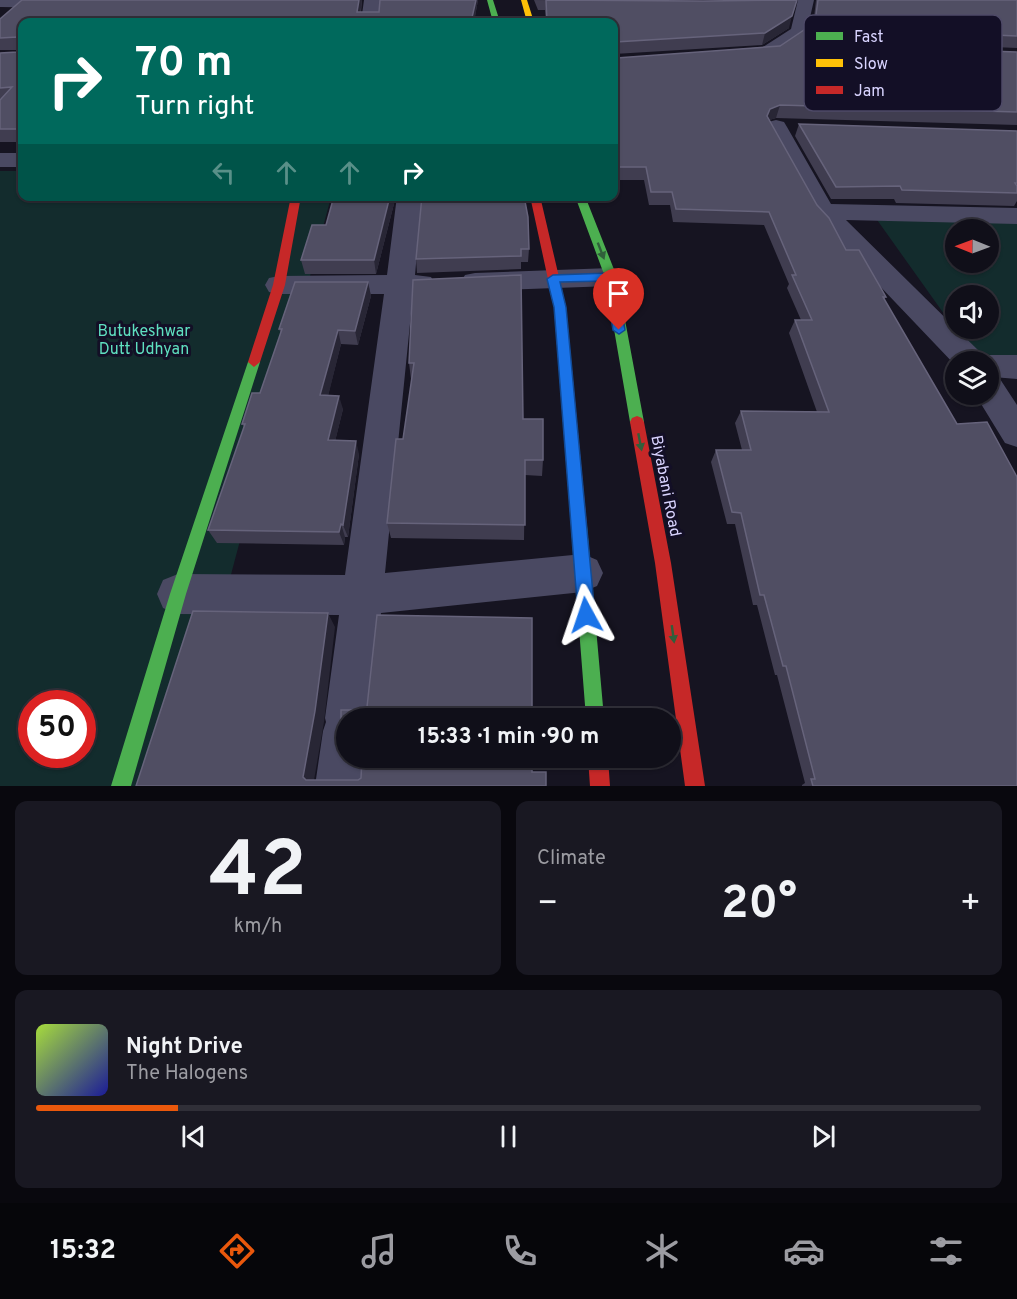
<!DOCTYPE html>
<meta charset="utf-8">
<style>
:root{--surface:#100f19;--page:#191822;--text:#f1f3f6;--muted:#9c9ca2;--line:#302f38;--accent:#ea580c}
body{margin:0;font-family:Overpass,sans-serif;background:var(--page);color:var(--text);height:100vh;display:flex;flex-direction:column;font-size:22px;white-space:nowrap}
*{box-sizing:border-box;margin:0}
p{font-size:20px;color:var(--muted)}
.icon{flex:none;width:33px;height:33px;fill:none;stroke:currentColor;stroke-width:2;stroke-linecap:round;stroke-linejoin:round}
.map{position:relative;height:786px;overflow:hidden}
.drawer{display:flex;flex-direction:column;gap:15px;padding:15px;background:#09080e;flex:1}
.drawer>*{flex:none}
.hud{position:absolute;left:18px;top:18px;width:600px;height:183px;border-radius:12px;box-shadow:0 2px 4px #0004,0 0 0 2px var(--line);background:#00695c;color:#fff;overflow:hidden}
.needle{width:39px;rotate:271deg}
.buttons{position:absolute;left:945px;top:219px;display:grid;gap:12px}
.buttons a{display:grid;place-items:center;width:54px;height:54px;border-radius:50%;background:var(--surface);box-shadow:0 2px 4px #0004,0 0 0 2px var(--line);font-size:30px}
.speed{position:absolute;left:18px;top:690px;display:flex;gap:12px;font-size:30px;font-weight:700;text-align:center}
.speed>*{display:grid;place-content:center;width:78px;height:78px;border-radius:50%;background:var(--surface);box-shadow:0 2px 4px #0004,0 0 0 2px var(--line);line-height:1}
.speed .limit{border:9px solid #d22;background:#fff;color:#111}
.pin{position:absolute;display:grid;place-items:center;width:51px;height:51px;color:#fff;margin:-62px -26px;border-radius:50% 50% 50% 0;rotate:-45deg;box-shadow:0 0 6px #0007}
.pin .icon{rotate:45deg}
.me{position:absolute;width:66px;margin:-33px;rotate:355deg;stroke-linejoin:round;filter:drop-shadow(0 0 4px #0008)}
.turn{display:flex;align-items:center;gap:21px;height:126px;padding:0 18px;font-size:27px}
.turn .icon{width:78px;height:78px;stroke-width:2.5}
.turn b{display:block;font-size:42px;line-height:51px}
.lanes{display:flex;align-items:center;height:57px;padding:0 18px;background:#0003;justify-content:center;gap:30px;direction:ltr}
.lanes .off{opacity:.35}
.big{font-size:45px;font-weight:700;line-height:1.1}
.drawer .card{flex:1;display:flex;flex-direction:column;justify-content:center;gap:9px;min-width:0;padding:0 21px;border-radius:12px;background:var(--page)}
.drawer .dial{align-items:center;gap:0}
.dial b{font-size:78px;line-height:1}
.song{display:flex;align-items:center;gap:18px}
.cover{width:72px;height:72px;border-radius:9px;background:linear-gradient(135deg,hsl(80 70% 55%),hsl(240 70% 35%))}
.played{height:6px;border-radius:3px;background:linear-gradient(90deg,var(--accent) 15%,var(--line) 15%)}
.keys{display:flex;justify-content:space-around;direction:ltr}
.heat{display:flex;justify-content:space-between;align-items:center;font-size:33px;direction:ltr}
.drawer .tiles{flex:1;display:grid;gap:15px;grid-template-columns:1fr 1fr}
.card:last-child{grid-column:span 2}
.trip{position:absolute;left:336px;top:708px;width:345px;height:60px;border-radius:30px;background:var(--surface);box-shadow:0 2px 4px #0004,0 0 0 2px var(--line);font-weight:700;line-height:60px;text-align:center}
.tabs{display:flex;height:96px;justify-content:space-around;align-items:center;background:#06060a;color:var(--muted)}
.tabs .icon{width:42px;height:42px}
.tabs .active{color:var(--accent)}
.tabs b{font-size:27px;color:var(--text)}
.map>svg:first-child{display:block}
.green{fill:#132c2d;fill-rule:evenodd}
.lines{fill:none;stroke-linecap:round;stroke-linejoin:round}
.street{fill:#4a4962;fill-rule:evenodd}
.fast{fill:#4caf50;fill-rule:evenodd}
.slow{fill:#ffc107;fill-rule:evenodd}
.jam{fill:#c62828;fill-rule:evenodd}
.wall{fill:#403d50}
.shaded-wall{fill:#282635}
.building{fill:#504e63;stroke:#66637b;stroke-width:1.5}
.oneway{fill:#305f3b}
.route{fill:#1a73e8;stroke:#114b97;stroke-width:1.5}
.labels{text-anchor:middle;dominant-baseline:central;stroke-width:6;stroke-linejoin:round;paint-order:stroke}
.park-label{font-size:16px;fill:#5fe0c0;stroke:#130f26}
.street-label{font-size:16px;fill:#d9d4ff;stroke:#130f26}
.key{fill:#130f26;stroke:#4e4a67;stroke-width:1.5}
.key-label{font-size:16px;fill:#d9d4ff}
</style>
<div class="map">
<svg width="1017" height="786" viewBox="0 0 1017 786">
<rect width="100%" height="100%" fill="#161421"/>
<!-- green -->
<path class="green" d="M 0,171 L 22,171 L 22,196 L 331,197 L 175,786 L 0,786 ZM 32,704 L 82,704 L 82,754 L 32,754 Z
M 1017,212 L 1017,378 L 969,349 L 875,217 ZM 956,230 L 988,230 L 988,262 L 956,262 ZM 956,296 L 988,296 L 988,328 L 956,328 Z"/>
<g class="lines">
<!-- street -->
<path class="street" d="M 0,0 L 72,0 L 75,3 L 72,7 L 66,8 L 0,7 Z
M 364,0 L 380,0 L 379,22 L 361,22 Z
M 798,0 L 814,0 L 806,35 L 775,56 L 732,60 L 725,58 L 722,54 L 725,50 L 763,47 L 791,29 Z
M 776,120 L 784,122 L 787,127 L 831,204 L 1017,208 L 1017,224 L 846,220 L 983,355 L 1017,355 L 1017,379 L 993,377 L 1000,379 L 1017,405 L 1017,447 L 1005,443 L 975,394 L 988,394 L 988,362 L 956,362 L 956,366 L 814,217 L 765,127 L 768,122 Z
M 0,153 L 22,153 L 22,167 L 0,167 Z
M 397,196 L 422,196 L 415,275 L 431,277 L 435,284 L 431,291 L 413,294 L 385,573 L 583,554 L 597,560 L 603,573 L 597,586 L 583,592 L 381,613 L 371,718 L 346,718 L 346,758 L 367,758 L 365,786 L 315,786 L 323,731 L 326,722 L 325,718 L 339,615 L 178,614 L 163,608 L 157,594 L 163,580 L 178,574 L 345,575 L 384,294 L 279,294 L 269,292 L 265,285 L 269,278 L 279,276 L 387,275 Z
M 611,268 L 621,270 L 625,277 L 621,284 L 611,286 L 475,291 L 465,289 L 461,282 L 465,275 L 475,273 Z"/>
<!-- fast -->
<path class="fast" d="M 487,0 L 493,0 L 500,22 L 493,22 Z
M 575,196 L 585,196 L 617,277 L 644,422 L 642,426 L 632,426 L 630,422 L 605,277 Z
M 254,357 L 260,362 L 186,594 L 131,786 L 111,786 L 170,594 L 248,362 Z
M 579,519 L 585,521 L 587,526 L 604,718 L 586,718 L 571,526 L 573,521 Z"/>
<!-- slow -->
<path class="slow" d="M 521,0 L 527,0 L 534,22 L 527,22 Z"/>
<!-- jam -->
<path class="jam" d="M 291,196 L 301,196 L 285,285 L 260,362 L 254,367 L 248,362 L 273,285 Z
M 530,196 L 540,196 L 566,307 L 587,526 L 585,531 L 579,533 L 573,531 L 571,526 L 554,307 Z
M 637,416 L 642,418 L 644,422 L 671,563 L 705,786 L 685,786 L 655,563 L 630,422 L 632,418 Z
M 588,758 L 608,758 L 610,786 L 590,786 Z"/>
</g>
<!-- wall -->
<path class="wall" d="M 22,0 L 362,0 L 361,12 L 379,12 L 380,0 L 478,0 L 474,22 L 22,22 L 22,142 L 0,142 L 0,53 L 17,52 L 17,50 L 0,50 L 0,19 Z
M 534,0 L 703,1 L 789,28 L 762,45 L 614,54 L 614,22 L 546,22 L 545,10 L 538,10 Z
M 816,0 L 1017,0 L 1017,48 L 897,43 L 813,26 Z
M 902,48 L 1017,52 L 1017,125 L 776,118 L 769,120 L 817,205 L 846,250 L 886,297 L 884,300 L 1017,786 L 802,786 L 802,785 L 805,783 L 777,675 L 775,675 L 757,605 L 753,605 L 735,524 L 727,524 L 711,462 L 716,450 L 742,450 L 735,423 L 741,411 L 817,412 L 789,333 L 795,320 L 801,320 L 787,288 L 789,284 L 764,225 L 673,222 L 670,205 L 649,205 L 644,180 L 614,180 L 614,57 L 616,58 Z
M 799,124 L 1017,131 L 1017,201 L 1014,206 L 896,203 L 894,199 L 831,199 L 795,136 Z
M 396,196 L 376,274 L 305,274 L 301,260 L 326,225 Z
M 422,196 L 529,249 L 528,262 L 521,262 L 521,269 L 417,273 L 416,259 Z
M 413,280 L 523,419 L 543,460 L 542,476 L 525,475 L 524,540 L 391,538 L 387,523 L 403,439 L 412,379 L 411,379 L 409,363 Z
M 368,282 L 371,296 L 358,345 L 341,344 L 328,395 L 343,409 L 335,441 L 359,454 L 348,537 L 345,537 L 344,545 L 217,543 L 208,530 L 244,427 L 242,424 L 260,393 L 281,334 L 279,329 Z
M 346,718 L 346,754 L 341,746 Z"/>
<!-- shaded-wall -->
<path class="shaded-wall" d="M 359,0 L 362,0 L 359,22 L 357,12 Z
M 476,0 L 478,0 L 474,22 L 471,22 Z
M 792,16 L 789,28 L 762,45 L 765,33 Z
M 780,105 L 776,118 L 766,121 L 767,116 L 770,109 Z
M 390,196 L 396,196 L 376,274 L 374,260 Z
M 368,282 L 371,296 L 358,345 L 355,331 Z
M 338,330 L 341,344 L 325,409 L 320,395 Z
M 339,396 L 343,409 L 332,454 L 328,440 Z
M 356,441 L 359,454 L 348,537 L 343,525 Z
M 341,524 L 345,537 L 344,545 L 339,532 Z
M 328,613 L 335,627 L 324,722 L 313,786 L 303,777 Z"/>
<!-- building -->
<path class="building" d="M 22,0 L 359,0 L 357,12 L 379,12 L 380,0 L 476,0 L 471,22 L 22,22 L 22,129 L 0,129 L 0,100 L 12,87 L 0,88 L 0,53 L 17,52 L 17,37 L 0,38 L 0,19 Z
M 546,0 L 703,1 L 797,0 L 792,16 L 765,33 L 615,42 L 614,54 L 614,22 L 547,22 Z
M 818,0 L 1017,0 L 1017,36 L 902,31 L 816,15 Z
M 807,28 L 902,48 L 1017,52 L 1017,112 L 780,105 L 770,109 L 767,116 L 817,205 L 829,218 L 846,250 L 859,250 L 886,297 L 883,297 L 957,424 L 987,422 L 1017,477 L 1017,786 L 813,786 L 811,779 L 815,779 L 786,666 L 783,666 L 764,595 L 760,595 L 741,513 L 732,512 L 716,450 L 751,450 L 741,411 L 829,412 L 795,320 L 812,320 L 792,275 L 796,275 L 769,212 L 676,209 L 672,192 L 651,192 L 646,167 L 615,167 L 614,161 L 614,57 L 616,58 L 780,46 Z
M 799,124 L 1017,131 L 1017,183 L 1015,183 L 1017,186 L 1017,193 L 902,190 L 900,186 L 836,187 Z
M 334,196 L 390,196 L 374,260 L 301,260 L 312,225 L 326,225 Z
M 422,196 L 524,196 L 528,217 L 529,249 L 521,249 L 521,256 L 416,259 Z
M 521,275 L 523,419 L 543,419 L 543,460 L 525,460 L 525,525 L 387,523 L 396,439 L 403,439 L 414,363 L 409,363 L 413,280 Z
M 295,282 L 368,282 L 355,331 L 338,330 L 320,395 L 339,396 L 328,440 L 356,441 L 343,525 L 341,524 L 339,532 L 208,530 L 245,424 L 242,424 L 252,393 L 260,393 L 282,329 L 279,329 Z
M 193,611 L 328,613 L 315,711 L 303,777 L 306,780 L 358,780 L 361,778 L 362,758 L 532,758 L 532,772 L 546,772 L 546,786 L 136,786 Z
M 377,615 L 532,618 L 532,718 L 346,718 L 346,746 L 341,746 L 341,710 L 365,710 L 367,707 Z"/>
<!-- one-way arrows -->
<defs><path id="oneway-solid" d="M-6-.8H1V-3.2L6.5 0L1 3.2V.8H-6Z" transform="scale(1.5)"/></defs>
<g class="oneway">
<use href="#oneway-solid" transform="translate(601 251) rotate(69)"/>
<use href="#oneway-solid" transform="translate(640 442) rotate(79)"/>
<use href="#oneway-solid" transform="translate(673 634) rotate(82)"/>
</g>
<!-- route -->
<path class="route" d="M 610,273 L 616,277 L 625,330 L 619,334 L 613,330 L 605,281 L 560,282 L 566,307 L 595,615 L 593,621 L 586,623 L 580,621 L 578,615 L 554,307 L 547,279 L 553,275 Z"/>
<g class="labels">
<!-- park labels -->
<g class="park-label">
<text x="144" y="332">Butukeshwar<tspan x="144" dy="18">Dutt Udhyan</tspan></text>
</g>
<!-- street labels -->
<g class="street-label">
<text transform="translate(665 486) rotate(79)">Biyabani Road</text>
</g>
</g>
<!-- legend -->
<rect x="804" y="15" width="198" height="96" rx="9" class="key"/>
<rect x="816" y="32" width="27" height="8" fill="#4caf50"/>
<rect x="816" y="59" width="27" height="8" fill="#ffc107"/>
<rect x="816" y="86" width="27" height="8" fill="#c62828"/>
<g class="key-label">
<text x="854" y="42">Fast</text>
<text x="854" y="69">Slow</text>
<text x="854" y="96">Jam</text>
</g>
</svg>
<div class="buttons">
<a><svg class="needle" viewBox="-14 -14 28 28"><path d="M0-13l5 13h-10z" fill="#e53935"/><path d="M0 13l5-13h-10z" fill="#9c9ca2"/></svg></a>
<a><svg class="icon" aria-label="sound" viewBox="0 0 24 24"><path d="M4 9h4l5-4v14l-5-4H4zM17 9q2 3 0 6"/></svg></a>
<a><svg class="icon" aria-label="layers" viewBox="0 0 24 24"><path d="M12 4l9 5-9 5-9-5zM3 14l9 5 9-5"/></svg></a>
</div>
<div class="speed"><div class="limit">50</div></div>
<div class="pin" style="left:619px;top:330px;background:#d93025"><svg class="icon" aria-label="arrive" viewBox="0 0 24 24"><path d="M6 21V4h12l-3 4 3 4H6"/></svg></div>
<svg class="me" style="left:586px;top:615px" viewBox="-20 -20 40 40"><path d="M0-17L14 15 0 8-14 15z" fill="#1a73e8" stroke="#fff" stroke-width="4"/></svg>
<div class="trip">15:33 · 1 min · 90 m</div>
<div class="hud">
<div class="turn"><svg class="icon" aria-label="right" viewBox="0 0 24 24"><path d="M7 20v-9h11M14 6l5 5-5 5"/></svg><div><b>70 m</b>Turn right</div></div>
<div class="lanes"><svg class="icon off" aria-label="left" viewBox="0 0 24 24"><path d="M17 20v-9H6M10 6l-5 5 5 5"/></svg><svg class="icon off" aria-label="ahead" viewBox="0 0 24 24"><path d="M12 20V5M6 11l6-6 6 6"/></svg><svg class="icon off" aria-label="ahead" viewBox="0 0 24 24"><path d="M12 20V5M6 11l6-6 6 6"/></svg><svg class="icon" aria-label="right" viewBox="0 0 24 24"><path d="M7 20v-9h11M14 6l5 5-5 5"/></svg></div>
</div>
</div>
<section class="drawer">
<div class="tiles">
<div class="card dial"><b>42</b><p>km/h</p></div>
<div class="card"><p>Climate</p>
<div class="heat"><a>−</a><b class="big">20°</b><a>+</a></div>
</div>
<div class="card">
<div class="song"><i class="cover"></i><div><b>Night Drive</b><p>The Halogens</p></div></div>
<div class="played"></div>
<div class="keys"><svg class="icon" aria-label="previous" viewBox="0 0 24 24"><path d="M18 5L8 12l10 7zM5 5v14"/></svg><svg class="icon" aria-label="pause" viewBox="0 0 24 24"><path d="M8 5v14M16 5v14"/></svg><svg class="icon" aria-label="next" viewBox="0 0 24 24"><path d="M6 5l10 7-10 7zM19 5v14"/></svg></div>
</div>
</div>
</section>
<nav class="tabs">
<b>15:32</b>
<svg class="icon active" aria-label="directions" viewBox="0 0 24 24"><path d="M12 3l9 9-9 9-9-9zM9 14v-3h6M13 9l2 2-2 2"/></svg>
<svg class="icon" aria-label="music" viewBox="0 0 24 24"><path d="M9 18V5l10-2v13"/><circle cx="6" cy="18" r="3"/><circle cx="16" cy="16" r="3"/></svg>
<svg class="icon" aria-label="phone" viewBox="0 0 24 24"><path d="M5 4h4l2 5-3 2q2 4 5 5l2-3 5 2v4C11 20 4 13 5 4z"/></svg>
<svg class="icon" aria-label="climate" viewBox="0 0 24 24"><path d="M12 3v18M4 7l16 10M4 17L20 7"/></svg>
<svg class="icon" aria-label="car" viewBox="0 0 24 24"><path d="M5 17H2v-5l4-1 3-4h7l3 4 3 1v5h-3M9 17h6M6 11h13"/><circle cx="7" cy="17" r="2"/><circle cx="17" cy="17" r="2"/></svg>
<svg class="icon" aria-label="filters" viewBox="0 0 24 24"><path d="M4 7h16M4 17h16"/><circle cx="9" cy="7" r="2"/><circle cx="15" cy="17" r="2"/></svg>
</nav>
